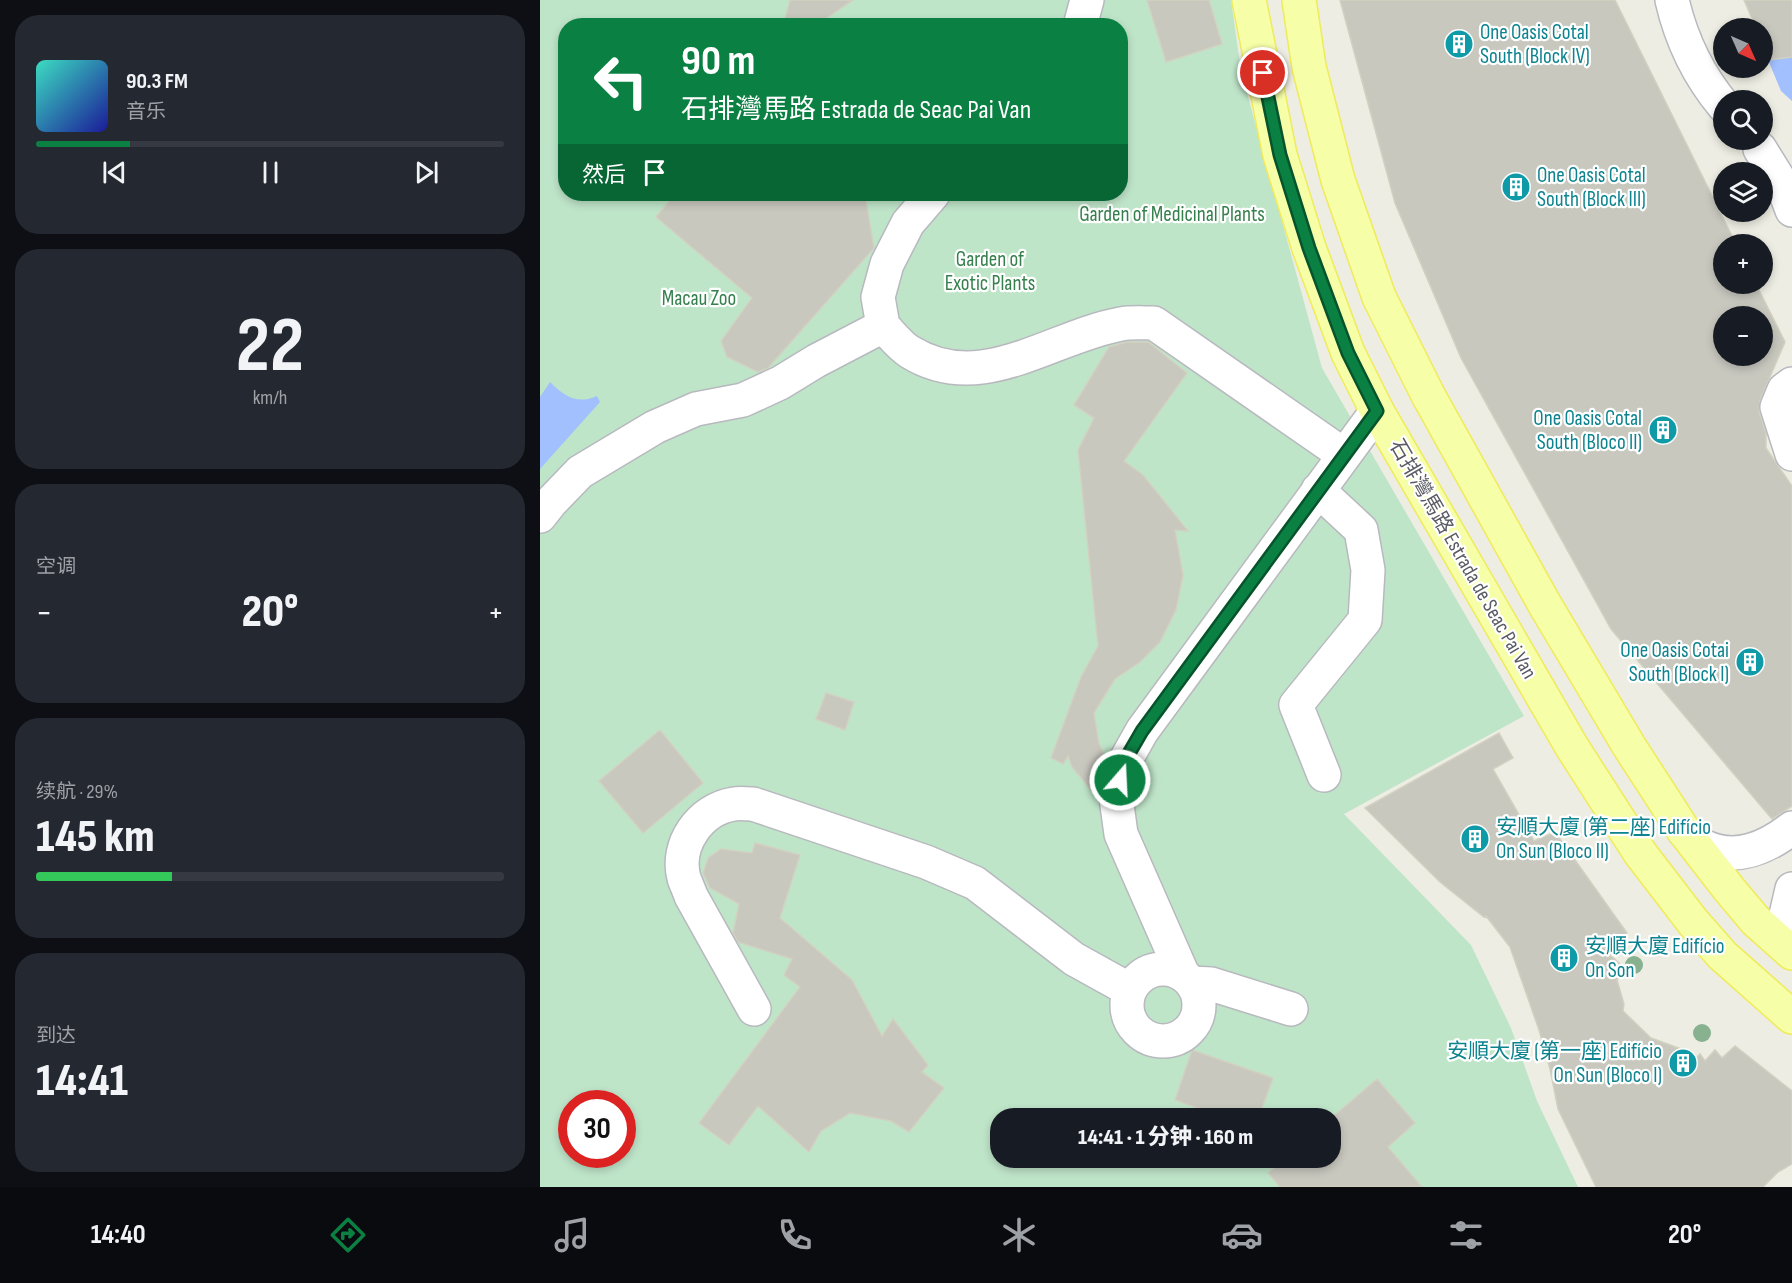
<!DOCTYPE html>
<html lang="zh">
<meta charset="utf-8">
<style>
:root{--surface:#171b24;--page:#242831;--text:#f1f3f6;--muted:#9ea1a6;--line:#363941;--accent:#0b8043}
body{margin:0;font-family:"Sofia Sans Condensed","Noto Sans SC",sans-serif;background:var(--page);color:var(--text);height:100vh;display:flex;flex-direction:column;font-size:22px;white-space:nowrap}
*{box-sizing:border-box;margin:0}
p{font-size:20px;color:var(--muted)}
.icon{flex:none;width:33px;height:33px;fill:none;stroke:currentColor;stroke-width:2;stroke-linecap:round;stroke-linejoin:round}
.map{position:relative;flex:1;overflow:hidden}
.sheet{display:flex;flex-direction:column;gap:15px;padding:15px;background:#0d0f14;width:540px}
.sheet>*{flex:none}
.guide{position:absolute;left:18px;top:18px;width:570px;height:183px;border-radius:24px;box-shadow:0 3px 9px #0003;background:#0b8043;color:#fff;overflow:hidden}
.needle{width:39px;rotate:135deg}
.fabs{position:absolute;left:1173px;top:18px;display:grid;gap:12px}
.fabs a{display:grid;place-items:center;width:60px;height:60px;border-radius:50%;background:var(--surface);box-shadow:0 3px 9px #0003;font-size:30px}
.speed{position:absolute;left:18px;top:1090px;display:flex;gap:12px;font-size:30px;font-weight:700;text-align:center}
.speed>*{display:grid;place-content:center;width:78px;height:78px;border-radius:50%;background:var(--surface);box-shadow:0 3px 9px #0003;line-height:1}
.speed .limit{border:9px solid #d22;background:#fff;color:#111}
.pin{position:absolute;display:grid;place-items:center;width:51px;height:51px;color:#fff;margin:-26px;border:3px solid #fff;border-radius:50%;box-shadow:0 2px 6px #0007}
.me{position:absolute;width:66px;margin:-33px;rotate:19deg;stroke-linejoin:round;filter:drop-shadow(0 0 4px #0008)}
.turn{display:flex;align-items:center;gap:21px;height:126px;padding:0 24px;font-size:27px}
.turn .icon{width:78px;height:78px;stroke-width:2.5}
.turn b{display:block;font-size:42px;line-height:51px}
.then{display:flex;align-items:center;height:57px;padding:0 24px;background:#0003;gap:12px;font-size:22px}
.big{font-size:45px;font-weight:800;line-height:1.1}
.sheet .widget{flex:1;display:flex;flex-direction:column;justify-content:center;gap:9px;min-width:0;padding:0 21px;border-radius:24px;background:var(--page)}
.sheet .dial{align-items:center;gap:0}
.dial b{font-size:78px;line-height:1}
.song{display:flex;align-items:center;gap:18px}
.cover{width:72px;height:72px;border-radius:9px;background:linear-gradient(135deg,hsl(170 70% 55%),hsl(240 70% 35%))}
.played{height:6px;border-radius:3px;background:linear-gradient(90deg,var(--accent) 20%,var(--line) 20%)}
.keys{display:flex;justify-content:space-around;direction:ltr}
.heat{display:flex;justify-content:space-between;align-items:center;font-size:33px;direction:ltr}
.charge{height:9px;border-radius:4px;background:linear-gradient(90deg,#34c759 29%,var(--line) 0)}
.trip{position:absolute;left:450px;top:1108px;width:351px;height:60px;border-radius:24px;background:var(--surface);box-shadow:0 3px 9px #0003;font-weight:800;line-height:60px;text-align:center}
.dock{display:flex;height:96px;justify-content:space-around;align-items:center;background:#090b0e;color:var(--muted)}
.dock .icon{width:42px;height:42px}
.dock .active{color:var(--accent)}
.dock b{font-size:27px;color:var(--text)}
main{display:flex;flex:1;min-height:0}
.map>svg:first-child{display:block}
.green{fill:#bfe5c9;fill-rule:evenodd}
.water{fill:#a2bffe}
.building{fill:#c8c8bf;stroke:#d2d1c1;stroke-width:1.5;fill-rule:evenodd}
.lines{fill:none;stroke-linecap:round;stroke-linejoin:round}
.minor-casing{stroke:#b8b9bf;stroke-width:36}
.major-casing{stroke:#efeb5a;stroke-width:36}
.minor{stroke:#fff;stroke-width:33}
.major{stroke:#f6fea7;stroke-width:33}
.tree{fill:#88b190}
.route-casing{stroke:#07532c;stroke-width:15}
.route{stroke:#0b8043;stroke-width:10}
.labels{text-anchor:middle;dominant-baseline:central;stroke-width:4.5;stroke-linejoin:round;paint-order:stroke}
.culture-label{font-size:21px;fill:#0d838f;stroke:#fff;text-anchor:start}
.park-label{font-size:21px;fill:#35804c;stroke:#fff}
.street-label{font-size:21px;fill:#5b5c63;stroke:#fff}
</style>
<main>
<section class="sheet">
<div class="widget">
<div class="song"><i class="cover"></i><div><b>90.3 FM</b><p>音乐</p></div></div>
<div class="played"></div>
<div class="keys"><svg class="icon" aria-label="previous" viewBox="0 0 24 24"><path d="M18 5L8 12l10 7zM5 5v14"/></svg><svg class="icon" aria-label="pause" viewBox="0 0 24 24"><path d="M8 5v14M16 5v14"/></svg><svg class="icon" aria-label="next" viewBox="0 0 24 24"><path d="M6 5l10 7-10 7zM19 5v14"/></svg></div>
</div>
<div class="widget dial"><b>22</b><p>km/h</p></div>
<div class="widget"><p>空调</p>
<div class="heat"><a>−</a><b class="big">20°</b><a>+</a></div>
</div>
<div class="widget"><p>续航 · 29%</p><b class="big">145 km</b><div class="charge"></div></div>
<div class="widget"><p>到达</p><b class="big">14:41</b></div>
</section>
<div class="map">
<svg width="1252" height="1187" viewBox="0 0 1252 1187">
<rect width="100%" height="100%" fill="#edede3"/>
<!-- green -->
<path class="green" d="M 0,0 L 691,0 L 701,71 L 782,368 L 984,716 L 804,814 L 931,945 L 971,1028 L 997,1101 L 1038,1187 L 0,1187 ZM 26,26 L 580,26 L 580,194 L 26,194 ZM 32,1104 L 82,1104 L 82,1155 L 32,1155 ZM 460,1119 L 790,1119 L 790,1158 L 460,1158 Z"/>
<!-- water -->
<path class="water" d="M 1252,57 L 1252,101 L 1241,91 L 1228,60 Z
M 10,382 C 24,396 37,405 57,396 L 60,402 L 0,469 L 0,397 Z"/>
<!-- building -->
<path class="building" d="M 250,0 L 313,0 L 275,26 L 243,26 Z
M 607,0 L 669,0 L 682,44 L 626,62 Z
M 800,0 L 1075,0 L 1196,244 L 1184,244 L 1184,284 L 1216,284 L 1245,342 L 1220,400 L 1219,412 L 1226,433 L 1226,448 L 1252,486 L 1252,806 L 1232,819 L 1071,629 L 921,358 L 855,203 ZM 1184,316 L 1222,316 L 1222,356 L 1184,356 Z
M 1204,0 L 1252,0 L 1252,57 L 1228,60 L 1222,45 L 1222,28 L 1216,28 Z
M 135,194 L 325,194 L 334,248 L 228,368 L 218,372 L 187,357 L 181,341 L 212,298 L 116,217 Z
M 587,342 L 608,342 L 647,373 L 584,461 L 603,475 L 648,531 L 635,530 L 643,575 L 636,610 L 620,642 L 600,662 L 575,679 L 554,713 L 559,744 L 566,759 L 560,784 L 552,791 L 532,767 L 528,756 L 523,764 L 511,758 L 541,677 L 558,646 L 538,450 L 554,418 L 534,405 L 569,347 Z
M 286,693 L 314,702 L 305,730 L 276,719 Z
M 120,730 L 163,783 L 103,833 L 59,781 Z
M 959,733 L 973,758 L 953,769 L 994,841 L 1015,832 L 1087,933 L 1068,953 L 1080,964 L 1075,968 L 1082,975 L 1077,980 L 1084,1004 L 1083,1011 L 1111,1038 L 1152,1053 L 1156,1058 L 1160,1054 L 1165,1061 L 1175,1050 L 1182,1058 L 1195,1046 L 1252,1091 L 1252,1164 L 1238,1172 L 1223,1187 L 1056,1187 L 1018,1109 L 1010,1069 L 999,1030 L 970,947 L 946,916 L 944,917 L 900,882 L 825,808 Z
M 215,843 L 260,855 L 240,918 L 312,980 L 342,1036 L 353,1019 L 388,1065 L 382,1072 L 404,1088 L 369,1132 L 351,1121 L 310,1113 L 281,1131 L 269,1152 L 218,1106 L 189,1145 L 159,1123 L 260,987 L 244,975 L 252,959 L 198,942 L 193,933 L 199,904 L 170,888 L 163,873 L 168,858 L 181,849 L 212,853 Z
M 652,1050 L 733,1078 L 718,1119 L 690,1119 L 635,1100 Z
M 837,1079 L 875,1123 L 848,1147 L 882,1187 L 740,1187 L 728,1173 L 746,1158 L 790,1158 L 790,1119 Z"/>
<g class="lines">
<!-- minor casing -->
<g class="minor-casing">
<path id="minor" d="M 1132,0 C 1141,39 1158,75 1184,106
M 540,26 L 547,0
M 1220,149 L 1243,186 L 1252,210
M 343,326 L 338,297 L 347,264 L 368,223 L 393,194
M 1252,384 L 1244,390 L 1237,407 L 1252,454
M 778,490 L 821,530 L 828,570 L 825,620 L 756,705 L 784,775
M 0,516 L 11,502 L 40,472 L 115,427 L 156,409 L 203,400 L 240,383 L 276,361 L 343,326 C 351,334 360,346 370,352 C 441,396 510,337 581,324 C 591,322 603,323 614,323 L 804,455
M 1144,831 C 1150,836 1157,842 1163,846 C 1196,862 1226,848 1252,828
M 1252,889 L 1246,915 L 1252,943
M587 1005a36 36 0 1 1 72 0a36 36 0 1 1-72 0Z
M 643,975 L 581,834 L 576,798 L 584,763 L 602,731 L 837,411
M 652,983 L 671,984 L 751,1009
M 214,1009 L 151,896 C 149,890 146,884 144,878 C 135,845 160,809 194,804 C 200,803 207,804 213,804 L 386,862 L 435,883 L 534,959 L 590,990"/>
</g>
<!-- major casing -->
<g class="major-casing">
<path id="major" d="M 709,0 L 740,155 L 769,248 L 808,353 L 837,411 L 1032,747 L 1100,853 L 1153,922 L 1182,955 L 1252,1017
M 759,0 L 769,67 L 798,180 L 839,297 L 888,395 L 1005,605 L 1089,746 L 1144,831 L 1189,889 L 1215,920 L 1252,953"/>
</g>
<!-- minor -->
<use href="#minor" class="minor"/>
<!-- major -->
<use href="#major" class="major"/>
</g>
<!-- trees -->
<g class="tree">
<circle cx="1094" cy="965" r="9"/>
<circle cx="1162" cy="1033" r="9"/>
</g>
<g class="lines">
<!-- route casing -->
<g class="route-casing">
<path id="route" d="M 580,780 L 584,762 L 602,731 L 837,411 L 808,353 L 769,248 L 740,155 L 723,73"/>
</g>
<!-- route -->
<use href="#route" class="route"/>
</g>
<!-- icons -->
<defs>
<g id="building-disc" transform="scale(1.5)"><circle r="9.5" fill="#0f9aa8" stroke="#fff"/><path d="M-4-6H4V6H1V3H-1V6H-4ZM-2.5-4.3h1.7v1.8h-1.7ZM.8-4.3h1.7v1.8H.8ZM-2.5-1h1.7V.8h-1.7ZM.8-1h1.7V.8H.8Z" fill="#fff"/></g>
</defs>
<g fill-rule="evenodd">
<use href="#building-disc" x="919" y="44"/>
<use href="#building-disc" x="976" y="187"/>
<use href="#building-disc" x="1123" y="430"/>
<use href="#building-disc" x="1210" y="662"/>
<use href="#building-disc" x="935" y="839"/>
<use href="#building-disc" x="1024" y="958"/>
<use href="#building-disc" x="1143" y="1063"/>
</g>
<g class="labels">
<!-- culture labels -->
<g class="culture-label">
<text x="940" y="32">One Oasis Cotal<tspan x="940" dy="24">South (Block IV)</tspan></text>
<text x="997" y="175">One Oasis Cotal<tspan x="997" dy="24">South (Block III)</tspan></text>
<text x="1102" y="418" text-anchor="end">One Oasis Cotal<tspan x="1102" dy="24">South (Bloco II)</tspan></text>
<text x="1189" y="650" text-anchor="end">One Oasis Cotai<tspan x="1189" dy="24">South (Block I)</tspan></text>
<text x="956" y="827">安順大廈 (第二座) Edifício<tspan x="956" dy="24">On Sun (Bloco II)</tspan></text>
<text x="1045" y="946">安順大廈 Edifício<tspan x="1045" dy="24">On Son</tspan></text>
<text x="1122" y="1051" text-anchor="end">安順大廈 (第一座) Edifício<tspan x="1122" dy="24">On Sun (Bloco I)</tspan></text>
</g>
<!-- park labels -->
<g class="park-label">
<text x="632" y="214">Garden of Medicinal Plants</text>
<text x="450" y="259">Garden of<tspan x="450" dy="24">Exotic Plants</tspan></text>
<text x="159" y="298">Macau Zoo</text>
</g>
<!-- street labels -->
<g class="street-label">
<text transform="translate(923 559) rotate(60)">石排灣馬路 Estrada de Seac Pai Van</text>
</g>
</g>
</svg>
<div class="fabs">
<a><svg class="needle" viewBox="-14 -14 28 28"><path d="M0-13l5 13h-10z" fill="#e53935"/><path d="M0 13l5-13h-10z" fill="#9ea1a6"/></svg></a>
<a><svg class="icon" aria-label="search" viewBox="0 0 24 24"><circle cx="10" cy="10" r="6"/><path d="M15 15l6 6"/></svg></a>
<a><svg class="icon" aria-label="layers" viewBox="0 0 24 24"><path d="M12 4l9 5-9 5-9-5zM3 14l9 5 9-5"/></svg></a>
<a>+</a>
<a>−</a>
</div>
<div class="speed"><div class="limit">30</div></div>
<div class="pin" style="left:723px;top:73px;background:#d93025"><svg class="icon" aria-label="arrive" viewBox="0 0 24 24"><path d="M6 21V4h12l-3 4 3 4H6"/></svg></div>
<svg class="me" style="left:580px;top:780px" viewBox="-20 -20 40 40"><circle r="17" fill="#0b8043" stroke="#fff" stroke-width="3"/><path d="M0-11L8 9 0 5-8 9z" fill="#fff"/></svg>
<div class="trip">14:41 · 1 分钟 · 160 m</div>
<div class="guide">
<div class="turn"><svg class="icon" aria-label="left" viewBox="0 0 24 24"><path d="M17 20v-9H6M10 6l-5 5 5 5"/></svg><div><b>90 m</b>石排灣馬路 Estrada de Seac Pai Van</div></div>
<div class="then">然后<svg class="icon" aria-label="arrive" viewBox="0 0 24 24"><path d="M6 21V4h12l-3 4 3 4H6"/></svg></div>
</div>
</div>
</main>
<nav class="dock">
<b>14:40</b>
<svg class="icon active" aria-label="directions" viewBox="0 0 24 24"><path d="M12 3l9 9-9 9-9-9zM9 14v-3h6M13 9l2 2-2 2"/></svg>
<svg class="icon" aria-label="music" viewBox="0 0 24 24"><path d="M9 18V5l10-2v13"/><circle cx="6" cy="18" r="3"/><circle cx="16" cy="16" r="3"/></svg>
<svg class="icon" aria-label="phone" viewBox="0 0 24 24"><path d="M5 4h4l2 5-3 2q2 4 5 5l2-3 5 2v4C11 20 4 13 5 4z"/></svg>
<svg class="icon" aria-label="climate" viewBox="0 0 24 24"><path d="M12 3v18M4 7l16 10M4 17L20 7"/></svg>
<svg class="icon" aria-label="car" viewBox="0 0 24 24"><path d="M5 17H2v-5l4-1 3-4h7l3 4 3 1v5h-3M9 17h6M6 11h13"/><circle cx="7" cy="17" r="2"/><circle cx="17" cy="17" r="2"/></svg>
<svg class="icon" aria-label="filters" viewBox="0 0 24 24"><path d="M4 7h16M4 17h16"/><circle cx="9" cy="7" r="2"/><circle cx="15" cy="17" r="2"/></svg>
<b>20°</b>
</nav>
